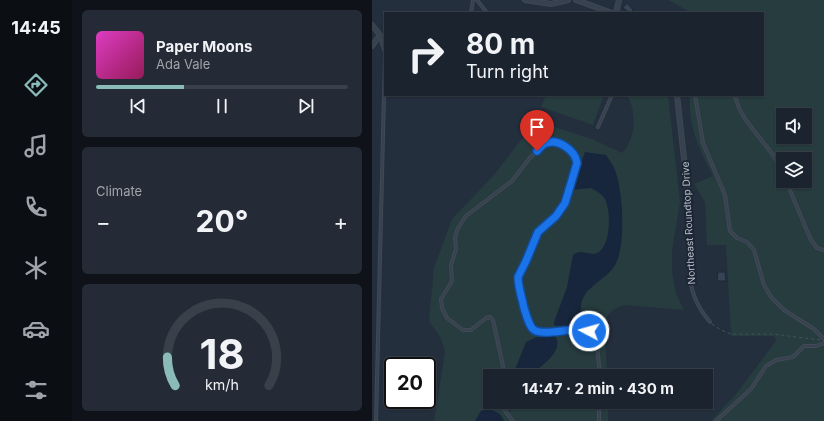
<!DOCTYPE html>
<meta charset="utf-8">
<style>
:root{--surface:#1b232e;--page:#242b36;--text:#f1f3f6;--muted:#a0a4aa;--line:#39404a;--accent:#8bbbb9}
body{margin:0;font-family:Inter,sans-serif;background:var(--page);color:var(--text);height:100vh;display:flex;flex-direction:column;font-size:15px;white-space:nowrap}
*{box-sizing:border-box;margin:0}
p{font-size:13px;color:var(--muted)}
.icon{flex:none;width:22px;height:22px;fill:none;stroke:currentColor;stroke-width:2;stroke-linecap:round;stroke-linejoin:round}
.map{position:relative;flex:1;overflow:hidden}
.details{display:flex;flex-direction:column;gap:10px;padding:10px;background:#0f1319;width:300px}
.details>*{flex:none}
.banner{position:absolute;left:12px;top:12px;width:380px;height:84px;border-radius:0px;box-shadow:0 1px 3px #0004,0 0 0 1px var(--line);background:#1b232e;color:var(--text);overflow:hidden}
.controls{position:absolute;left:404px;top:108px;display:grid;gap:8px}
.controls a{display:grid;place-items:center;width:36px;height:36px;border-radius:0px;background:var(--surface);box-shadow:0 1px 3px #0004,0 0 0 1px var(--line);font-size:20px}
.speed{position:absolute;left:12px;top:357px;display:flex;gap:8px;font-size:20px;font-weight:700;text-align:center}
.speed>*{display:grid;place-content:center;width:52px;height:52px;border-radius:50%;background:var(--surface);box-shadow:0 1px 3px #0004,0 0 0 1px var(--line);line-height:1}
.speed .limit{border:2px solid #111;border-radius:6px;background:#fff;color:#111}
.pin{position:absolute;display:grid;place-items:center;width:34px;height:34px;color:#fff;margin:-41px -17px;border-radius:50% 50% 50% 0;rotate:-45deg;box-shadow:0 0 4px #0007}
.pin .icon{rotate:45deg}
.me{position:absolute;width:44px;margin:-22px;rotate:276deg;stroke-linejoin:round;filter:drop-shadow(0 0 3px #0008)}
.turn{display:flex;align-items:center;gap:14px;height:84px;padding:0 16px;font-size:18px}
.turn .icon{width:52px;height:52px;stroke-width:2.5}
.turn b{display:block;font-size:28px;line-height:34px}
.big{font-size:30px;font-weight:700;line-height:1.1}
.details .card{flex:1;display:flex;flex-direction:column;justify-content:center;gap:6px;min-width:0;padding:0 14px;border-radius:6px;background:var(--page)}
.details .dial{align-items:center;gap:0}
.dial svg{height:104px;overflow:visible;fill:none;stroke:var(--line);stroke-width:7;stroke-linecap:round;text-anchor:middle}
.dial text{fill:var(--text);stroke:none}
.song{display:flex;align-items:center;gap:12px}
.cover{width:48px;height:48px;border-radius:6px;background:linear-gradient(135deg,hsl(310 70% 55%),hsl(330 70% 35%))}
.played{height:4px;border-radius:2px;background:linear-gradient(90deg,var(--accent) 35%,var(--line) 35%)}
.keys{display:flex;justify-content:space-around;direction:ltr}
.heat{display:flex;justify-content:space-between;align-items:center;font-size:22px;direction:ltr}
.trip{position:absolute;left:111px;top:369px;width:230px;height:40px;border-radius:0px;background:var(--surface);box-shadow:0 1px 3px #0004,0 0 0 1px var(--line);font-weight:700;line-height:40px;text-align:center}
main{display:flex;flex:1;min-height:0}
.tab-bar{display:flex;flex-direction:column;width:72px;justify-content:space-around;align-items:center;background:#0b0e12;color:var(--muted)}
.tab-bar .icon{width:28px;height:28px}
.tab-bar .current{color:var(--accent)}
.tab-bar b{font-size:18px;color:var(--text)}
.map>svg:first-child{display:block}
.green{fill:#263c3f;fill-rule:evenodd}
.water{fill:#17263c}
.building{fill:#364354;stroke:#1f2835}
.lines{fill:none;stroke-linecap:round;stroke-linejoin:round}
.service-casing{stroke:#414a57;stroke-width:4}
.minor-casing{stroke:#414a57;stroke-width:6}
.path{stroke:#3f5557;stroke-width:1;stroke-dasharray:3 3;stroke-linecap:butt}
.service{stroke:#38414e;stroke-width:2}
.minor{stroke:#38414e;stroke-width:4.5}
.route-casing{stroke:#114b97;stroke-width:10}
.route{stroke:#1a73e8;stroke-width:7}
.labels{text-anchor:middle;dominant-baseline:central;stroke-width:4;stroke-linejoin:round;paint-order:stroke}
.street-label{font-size:10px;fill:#b4bcc9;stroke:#1d2633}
</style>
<main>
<nav class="tab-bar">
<b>14:45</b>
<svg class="icon current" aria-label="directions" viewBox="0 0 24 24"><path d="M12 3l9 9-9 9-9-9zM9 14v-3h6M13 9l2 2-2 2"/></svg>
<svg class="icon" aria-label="music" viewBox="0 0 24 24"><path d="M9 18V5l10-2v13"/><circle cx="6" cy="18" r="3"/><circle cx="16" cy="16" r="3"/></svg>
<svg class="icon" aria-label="phone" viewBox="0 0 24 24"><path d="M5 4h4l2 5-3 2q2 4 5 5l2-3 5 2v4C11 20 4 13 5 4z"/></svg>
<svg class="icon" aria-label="climate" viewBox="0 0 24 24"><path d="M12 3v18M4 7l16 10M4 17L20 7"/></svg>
<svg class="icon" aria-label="car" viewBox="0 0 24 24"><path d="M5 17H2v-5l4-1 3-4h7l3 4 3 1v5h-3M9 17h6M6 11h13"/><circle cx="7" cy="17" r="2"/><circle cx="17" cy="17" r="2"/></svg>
<svg class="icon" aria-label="filters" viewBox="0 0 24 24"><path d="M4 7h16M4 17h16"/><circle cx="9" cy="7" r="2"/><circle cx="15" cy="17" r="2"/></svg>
</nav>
<section class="details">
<div class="card">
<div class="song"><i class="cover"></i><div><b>Paper Moons</b><p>Ada Vale</p></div></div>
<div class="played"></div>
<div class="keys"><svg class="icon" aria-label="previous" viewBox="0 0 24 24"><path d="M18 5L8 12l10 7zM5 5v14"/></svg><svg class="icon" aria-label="pause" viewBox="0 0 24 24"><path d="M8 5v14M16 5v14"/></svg><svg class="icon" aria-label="next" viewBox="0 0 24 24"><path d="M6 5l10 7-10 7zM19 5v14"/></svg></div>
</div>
<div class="card"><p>Climate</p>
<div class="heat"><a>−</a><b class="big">20°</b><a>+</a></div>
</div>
<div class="card dial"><svg viewBox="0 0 100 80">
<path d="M14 69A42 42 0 1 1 86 69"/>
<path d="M14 69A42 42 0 0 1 8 47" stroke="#8bbbb9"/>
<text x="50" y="56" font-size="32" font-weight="700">18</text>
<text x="50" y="72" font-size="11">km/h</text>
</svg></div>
</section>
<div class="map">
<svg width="452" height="421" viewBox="0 0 452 421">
<rect width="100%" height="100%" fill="#242f3e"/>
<!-- green -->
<path class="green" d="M 296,0 L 452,0 L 452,421 L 339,421 L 364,394 L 404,341 L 402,336 L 359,336 L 354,245 L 335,245 L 333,202 L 322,184 L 341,176 C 327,148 316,128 318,95 L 391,95 L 391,13 L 320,13 ZM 411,115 L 433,115 L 433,137 L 411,137 ZM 411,159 L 433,159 L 433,181 L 411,181 Z
M 174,95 L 232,95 L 221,125 L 169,107 Z
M 255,95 L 296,95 L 308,202 L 300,251 L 300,272 L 304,294 L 312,310 L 253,305 C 246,307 239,310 235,317 C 231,326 235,364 235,376 L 118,376 L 118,402 L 236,402 L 236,421 L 62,421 L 73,352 L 69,338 L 57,321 L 62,268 L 80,219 L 123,174 L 155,132 L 179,126 L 220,139 L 250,153 C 264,139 265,112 255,95 Z"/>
<!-- water -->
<path class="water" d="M 213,152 L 234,155 C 238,161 242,166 244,173 C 251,193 254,247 243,265 C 234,281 211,286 209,306 C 208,312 211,319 211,325 L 184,326 L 182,325 L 182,322 L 195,287 L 201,255 C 209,247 219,258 227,252 C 239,243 239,211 233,199 C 230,194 224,191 219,188 L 199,190 Z
M 172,334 L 183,335 C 193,353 168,365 159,376 L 143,376 L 142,372 L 154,342 Z
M 132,402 L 143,402 L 141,409 L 137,411 L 131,405 Z
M 118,409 L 128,414 L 132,421 L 103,421 L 109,411 Z"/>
<!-- building -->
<path class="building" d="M 255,3 L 261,10 L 258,13 L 251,8 Z
M 346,272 L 353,272 L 354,281 L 345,281 Z"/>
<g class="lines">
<!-- service casing -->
<g class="service-casing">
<path id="service" d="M 105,0 L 115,13
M 99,13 L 101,0
M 323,95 L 331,143 L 353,195 L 358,231 L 365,238 L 375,242 L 382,250 L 392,285 L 399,297 L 412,310 L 442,329 L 452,339
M 363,95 C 368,124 400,145 411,173
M 226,127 L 240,95
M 414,181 L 439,240 L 445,248 L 452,250
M 318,273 C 318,292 326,308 338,322
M 129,376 L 131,366 L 121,320 L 118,317 L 114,318 L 99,330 L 91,330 L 75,318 L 70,308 L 69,299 L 80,281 L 79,265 L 84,249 L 83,237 L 86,228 L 94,216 L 140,181 L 157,159 L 172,144 L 183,142 L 190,144 L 199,151 L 204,160 L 203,170 L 193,203 L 184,216 L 166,232 L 155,261 L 145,277 L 156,321 L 162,330 C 180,335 200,323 217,331 L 225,345 L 228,376
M 126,402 L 141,421
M 227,402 L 227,421
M 4,421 L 13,53 L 8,36
M 344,421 L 379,389 L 394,366 L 404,360 L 421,357 L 432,346 L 444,346 L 452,343"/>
</g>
<!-- minor casing -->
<g class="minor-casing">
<path id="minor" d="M 153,0 L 179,4 L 196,0
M 204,0 L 240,13
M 244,13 L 247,0
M 0,25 L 8,35 L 0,46
M 305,95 L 318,212 L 318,273"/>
</g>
<!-- path -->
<path class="path" d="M 340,324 L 349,330 L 359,334 L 401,334 L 448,340"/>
<!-- service -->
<use href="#service" class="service"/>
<!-- minor -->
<use href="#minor" class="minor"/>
</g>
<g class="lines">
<!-- route casing -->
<g class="route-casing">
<path id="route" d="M 165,151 C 167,149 170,145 172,144 C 185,137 203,150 205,163 L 193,203 L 184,216 L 166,232 L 154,261 L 146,277 C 146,287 150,298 152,308 C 154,314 156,323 160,328 C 168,339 203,325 217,331"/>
</g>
<!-- route -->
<use href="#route" class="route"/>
</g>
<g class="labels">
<!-- street labels -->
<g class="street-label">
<text transform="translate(316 223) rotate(-93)">Northeast Roundtop Drive</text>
</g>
</g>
</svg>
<div class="controls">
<a><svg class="icon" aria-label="sound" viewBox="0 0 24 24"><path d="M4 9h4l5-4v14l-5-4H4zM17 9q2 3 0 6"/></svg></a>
<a><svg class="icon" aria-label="layers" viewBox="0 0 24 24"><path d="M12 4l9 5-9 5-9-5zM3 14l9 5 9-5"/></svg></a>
</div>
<div class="speed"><div class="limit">20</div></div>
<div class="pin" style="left:165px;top:151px;background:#d93025"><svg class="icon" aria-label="arrive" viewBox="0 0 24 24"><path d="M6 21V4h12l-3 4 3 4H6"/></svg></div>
<svg class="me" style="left:217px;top:331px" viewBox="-20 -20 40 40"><circle r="17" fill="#1a73e8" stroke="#fff" stroke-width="3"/><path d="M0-11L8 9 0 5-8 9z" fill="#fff"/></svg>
<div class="trip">14:47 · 2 min · 430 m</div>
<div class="banner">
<div class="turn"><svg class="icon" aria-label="right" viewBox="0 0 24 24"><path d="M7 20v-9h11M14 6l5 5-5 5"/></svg><div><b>80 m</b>Turn right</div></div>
</div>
</div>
</main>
